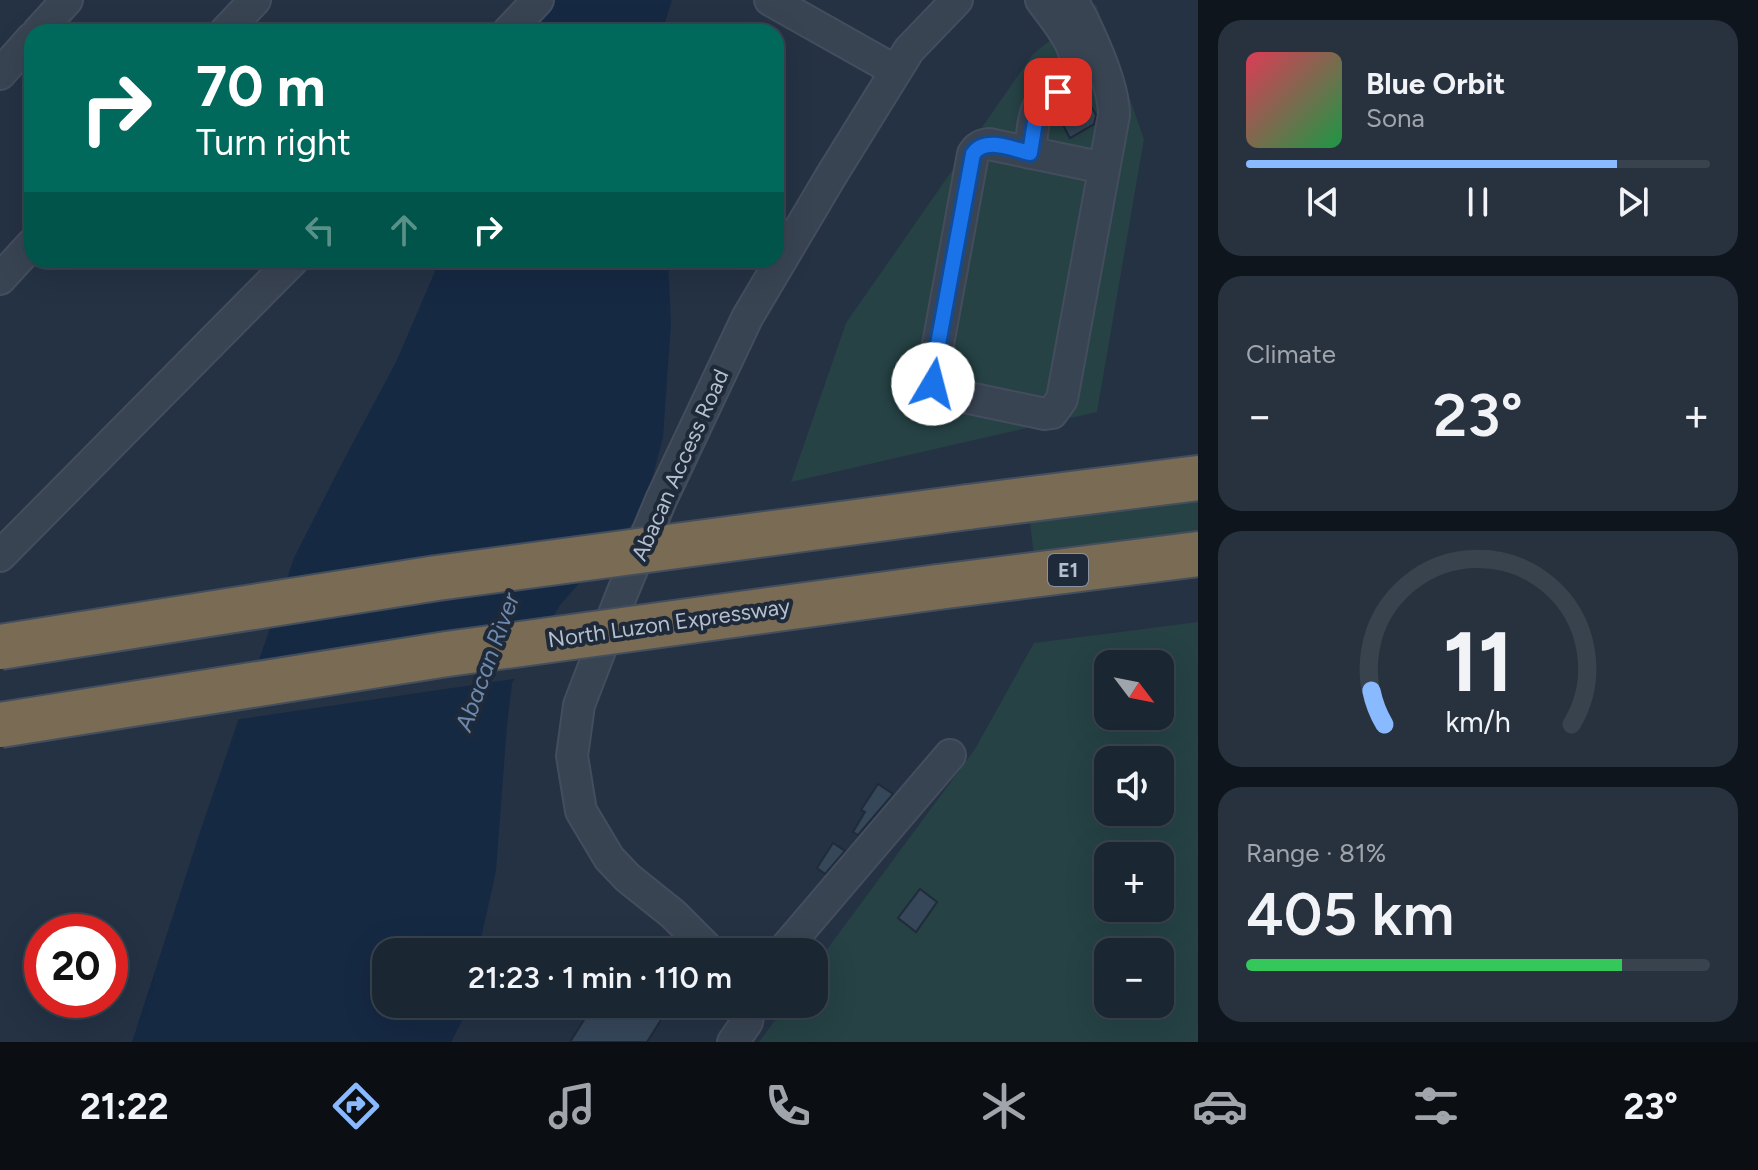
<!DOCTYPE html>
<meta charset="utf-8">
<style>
:root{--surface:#1b2633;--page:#28323f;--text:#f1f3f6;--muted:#a0a5ac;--line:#39434e;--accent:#89b9ff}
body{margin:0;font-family:Figtree,sans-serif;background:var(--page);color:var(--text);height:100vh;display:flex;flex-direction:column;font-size:30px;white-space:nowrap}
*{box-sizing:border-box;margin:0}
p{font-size:26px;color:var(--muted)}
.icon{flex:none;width:44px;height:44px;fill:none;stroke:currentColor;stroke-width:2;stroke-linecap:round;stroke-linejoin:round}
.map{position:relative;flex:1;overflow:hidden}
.sheet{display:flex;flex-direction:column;gap:20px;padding:20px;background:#0f151c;width:560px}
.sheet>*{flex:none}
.top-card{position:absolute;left:24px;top:24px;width:760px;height:244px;border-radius:24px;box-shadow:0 8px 32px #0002,0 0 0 2px var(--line);background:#00695c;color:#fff;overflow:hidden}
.needle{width:52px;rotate:122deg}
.fabs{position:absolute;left:1094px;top:650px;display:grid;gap:16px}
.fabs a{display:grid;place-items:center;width:80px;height:80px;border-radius:16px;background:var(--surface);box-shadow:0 8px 32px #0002,0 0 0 2px var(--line);font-size:40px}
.speed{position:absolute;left:24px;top:914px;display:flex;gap:16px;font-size:40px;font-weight:700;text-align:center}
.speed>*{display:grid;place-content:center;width:104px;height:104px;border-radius:50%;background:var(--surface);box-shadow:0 8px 32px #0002,0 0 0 2px var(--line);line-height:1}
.speed .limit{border:12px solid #d22;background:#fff;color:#111}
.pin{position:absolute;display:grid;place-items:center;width:68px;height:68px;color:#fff;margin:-34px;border-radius:16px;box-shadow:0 4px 12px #0006}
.me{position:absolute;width:88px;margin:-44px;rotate:8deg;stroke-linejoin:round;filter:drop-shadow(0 0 6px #0008)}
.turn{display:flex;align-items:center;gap:28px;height:168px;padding:0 40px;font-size:36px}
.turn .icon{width:104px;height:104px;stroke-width:2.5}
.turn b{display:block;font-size:56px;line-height:68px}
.lanes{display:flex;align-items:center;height:76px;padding:0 40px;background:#0003;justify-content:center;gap:40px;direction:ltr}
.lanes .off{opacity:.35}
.big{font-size:60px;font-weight:600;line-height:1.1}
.sheet .tile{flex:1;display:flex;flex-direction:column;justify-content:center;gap:12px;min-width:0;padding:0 28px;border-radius:24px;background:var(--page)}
.sheet .dial{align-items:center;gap:0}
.dial svg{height:208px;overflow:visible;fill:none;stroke:var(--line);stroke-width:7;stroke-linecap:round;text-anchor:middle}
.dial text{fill:var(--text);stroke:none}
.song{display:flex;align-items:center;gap:24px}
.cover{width:96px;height:96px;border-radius:12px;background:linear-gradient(135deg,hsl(350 70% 55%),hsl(140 70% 35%))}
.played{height:8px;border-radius:4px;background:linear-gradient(90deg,var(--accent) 80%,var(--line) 80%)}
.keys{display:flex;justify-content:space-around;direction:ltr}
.heat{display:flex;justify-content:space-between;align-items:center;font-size:44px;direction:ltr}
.charge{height:12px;border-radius:6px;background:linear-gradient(90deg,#34c759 81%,var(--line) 0)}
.trip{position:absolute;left:372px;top:938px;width:456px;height:80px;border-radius:24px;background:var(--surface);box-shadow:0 8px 32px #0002,0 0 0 2px var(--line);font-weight:600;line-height:80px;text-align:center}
.menu{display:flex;height:128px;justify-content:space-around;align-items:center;background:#0b0f14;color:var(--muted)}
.menu .icon{width:56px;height:56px}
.menu .active{color:var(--accent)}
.menu b{font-size:36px;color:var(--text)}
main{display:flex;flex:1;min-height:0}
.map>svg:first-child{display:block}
.green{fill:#264245;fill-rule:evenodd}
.water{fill:#162943}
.pier{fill:#243244}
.building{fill:#36475a;stroke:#202b3b;stroke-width:2}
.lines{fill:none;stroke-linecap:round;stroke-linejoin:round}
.minor-casing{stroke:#434d5d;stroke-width:34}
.highway-casing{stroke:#444f5e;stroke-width:48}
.minor{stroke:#394453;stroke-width:30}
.highway{stroke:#7a6b55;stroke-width:44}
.highway-bridge-casing{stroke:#444f5e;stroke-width:48;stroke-linecap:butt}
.highway-bridge{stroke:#7a6b55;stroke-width:44}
.route-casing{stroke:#114b97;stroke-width:20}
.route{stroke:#1a73e8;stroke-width:14}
.labels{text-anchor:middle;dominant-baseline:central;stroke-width:8;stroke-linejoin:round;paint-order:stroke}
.shield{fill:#1e2939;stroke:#8892a1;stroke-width:2}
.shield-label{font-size:20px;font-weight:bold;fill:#b6bfcd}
.street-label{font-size:22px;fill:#b6bfcd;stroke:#1e2939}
.water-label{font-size:24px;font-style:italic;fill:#6d8aae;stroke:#1e2939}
</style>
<main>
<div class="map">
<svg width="1198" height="1042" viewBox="0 0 1198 1042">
<rect width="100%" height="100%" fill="#243244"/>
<!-- green -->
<path class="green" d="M 1096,4 L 1144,139 L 1097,412 L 791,482 L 846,323 L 1033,54 Z
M 1198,493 L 1198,536 L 1034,557 L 1029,514 Z
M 1198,622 L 1198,1042 L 759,1042 L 787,1004 L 814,1004 L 814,967 L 975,749 L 1034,643 ZM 1108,664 L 1160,664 L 1160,716 L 1108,716 ZM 1108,760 L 1160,760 L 1160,812 L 1108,812 ZM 1108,856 L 1160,856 L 1160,908 L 1108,908 ZM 1108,952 L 1160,952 L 1160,1004 L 1108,1004 Z"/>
<!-- water -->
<path class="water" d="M 551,0 L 672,0 L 662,32 L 531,32 Z
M 440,260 L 668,260 L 671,323 L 663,437 L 644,510 L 560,605 L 512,683 L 507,725 L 496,871 L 478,952 L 386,952 L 386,1004 L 466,1004 L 462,1021 L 451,1042 L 132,1042 L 201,829 L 294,558 L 339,469 L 396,362 Z"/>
<!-- pier -->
<path class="pier" d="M 551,628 L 520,678 L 234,720 L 251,672 Z"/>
<!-- building -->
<path class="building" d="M 1085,95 L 1096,115 L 1094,124 L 1070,138 L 1057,114 Z
M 878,784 L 893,794 L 858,835 L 853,832 L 865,812 L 861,810 Z
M 833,843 L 845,851 L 825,874 L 817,868 Z
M 920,889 L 937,902 L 916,932 L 898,918 Z
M 598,1004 L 671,1004 L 647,1042 L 570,1042 L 589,1012 L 592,1014 Z"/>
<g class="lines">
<!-- minor casing -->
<g class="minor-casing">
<path id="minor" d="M 770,0 L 896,71
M 1072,0 C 1088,28 1114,84 1114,115 L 1062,399 L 1052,413 L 1045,414 L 936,391 L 933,384 L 932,377 L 973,154 C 977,147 981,145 989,144 L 1104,168
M 38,32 L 67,0
M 225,32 L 255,0
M 508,32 L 538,0
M 0,74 L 32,38
M 1030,153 C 1032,139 1032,122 1037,110 C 1042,98 1056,95 1065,86 C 1094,60 1057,23 1041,0
M 0,279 L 32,244
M 0,556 L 293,260
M 711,952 L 673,914 L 628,878 L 609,858 L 581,811 L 572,756 L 579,705 L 621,596 L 661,500 L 747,318 L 831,176 L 909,50 L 957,0
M 782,952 L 950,755
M 733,1042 L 747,1022 L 750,1004"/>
</g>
<!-- highway casing -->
<g class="highway-casing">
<path id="highway" d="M 968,507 L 1198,478
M 938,587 L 1198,554"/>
</g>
<!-- minor -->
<use href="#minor" class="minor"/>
<!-- highway -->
<use href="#highway" class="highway"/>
<!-- highway-bridge casing -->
<g class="highway-bridge-casing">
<path id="highway-bridge" d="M 0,647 L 437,578 L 968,507
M 0,725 L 447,654 L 938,587"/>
</g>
<!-- highway-bridge -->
<use href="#highway-bridge" class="highway-bridge"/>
</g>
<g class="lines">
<!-- route casing -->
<g class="route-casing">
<path id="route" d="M 933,384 L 932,377 L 973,154 C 985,136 1012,149 1030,153 L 1037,109 L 1042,101 L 1058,92"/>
</g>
<!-- route -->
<use href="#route" class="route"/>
</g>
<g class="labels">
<!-- shield labels -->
<rect class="shield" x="1048" y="554" width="40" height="32" rx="6"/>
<g class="shield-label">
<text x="1068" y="570">E1</text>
</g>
<!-- street labels -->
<g class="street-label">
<text transform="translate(680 465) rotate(-66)">Abacan Access Road</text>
<text transform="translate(669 623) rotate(-8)">North Luzon Expressway</text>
</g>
<!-- water labels -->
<g class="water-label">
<text transform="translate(487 662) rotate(-70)">Abacan River</text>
</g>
</g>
</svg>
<div class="fabs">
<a><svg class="needle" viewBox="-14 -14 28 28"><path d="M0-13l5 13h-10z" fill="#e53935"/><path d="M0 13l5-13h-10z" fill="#a0a5ac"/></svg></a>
<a><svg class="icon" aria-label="sound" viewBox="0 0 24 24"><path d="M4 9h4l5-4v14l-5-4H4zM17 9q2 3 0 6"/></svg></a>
<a>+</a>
<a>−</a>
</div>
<div class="speed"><div class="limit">20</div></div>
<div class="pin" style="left:1058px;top:92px;background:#d93025"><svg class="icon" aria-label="arrive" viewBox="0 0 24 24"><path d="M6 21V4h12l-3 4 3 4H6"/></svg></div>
<svg class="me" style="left:933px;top:384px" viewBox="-20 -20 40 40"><circle r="19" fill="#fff"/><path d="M0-13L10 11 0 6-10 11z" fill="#1a73e8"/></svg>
<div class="trip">21:23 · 1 min · 110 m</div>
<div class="top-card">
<div class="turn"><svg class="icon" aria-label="right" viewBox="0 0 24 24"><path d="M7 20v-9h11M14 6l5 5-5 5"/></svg><div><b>70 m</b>Turn right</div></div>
<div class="lanes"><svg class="icon off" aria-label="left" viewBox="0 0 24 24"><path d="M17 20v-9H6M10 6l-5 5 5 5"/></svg><svg class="icon off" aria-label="ahead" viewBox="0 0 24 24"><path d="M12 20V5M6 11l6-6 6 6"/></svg><svg class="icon" aria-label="right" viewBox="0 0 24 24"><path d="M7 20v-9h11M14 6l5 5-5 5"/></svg></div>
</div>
</div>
<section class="sheet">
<div class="tile">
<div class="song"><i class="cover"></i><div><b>Blue Orbit</b><p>Sona</p></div></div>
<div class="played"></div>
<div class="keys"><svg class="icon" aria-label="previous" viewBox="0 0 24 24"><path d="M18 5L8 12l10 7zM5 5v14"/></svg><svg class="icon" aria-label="pause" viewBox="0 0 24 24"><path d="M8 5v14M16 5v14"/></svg><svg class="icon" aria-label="next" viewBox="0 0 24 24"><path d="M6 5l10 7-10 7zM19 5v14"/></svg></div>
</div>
<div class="tile"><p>Climate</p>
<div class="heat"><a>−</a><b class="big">23°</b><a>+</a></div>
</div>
<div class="tile dial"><svg viewBox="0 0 100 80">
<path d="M14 69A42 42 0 1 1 86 69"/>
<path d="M14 69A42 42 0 0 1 9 56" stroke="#89b9ff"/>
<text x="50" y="56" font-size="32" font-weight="700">11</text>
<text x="50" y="72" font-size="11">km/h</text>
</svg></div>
<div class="tile"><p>Range · 81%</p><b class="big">405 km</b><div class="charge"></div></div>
</section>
</main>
<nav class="menu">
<b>21:22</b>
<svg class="icon active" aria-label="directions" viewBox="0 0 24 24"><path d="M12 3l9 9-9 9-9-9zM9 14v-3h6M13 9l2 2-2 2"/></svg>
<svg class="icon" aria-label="music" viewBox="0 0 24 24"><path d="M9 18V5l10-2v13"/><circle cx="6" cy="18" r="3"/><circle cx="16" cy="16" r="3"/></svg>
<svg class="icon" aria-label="phone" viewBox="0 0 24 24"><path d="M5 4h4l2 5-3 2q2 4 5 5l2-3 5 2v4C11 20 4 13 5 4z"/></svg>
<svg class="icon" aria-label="climate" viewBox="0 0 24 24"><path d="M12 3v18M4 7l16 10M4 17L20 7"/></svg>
<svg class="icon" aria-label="car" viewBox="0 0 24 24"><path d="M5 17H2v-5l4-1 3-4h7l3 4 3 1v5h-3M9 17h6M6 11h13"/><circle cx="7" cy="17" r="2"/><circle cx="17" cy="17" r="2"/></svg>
<svg class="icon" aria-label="filters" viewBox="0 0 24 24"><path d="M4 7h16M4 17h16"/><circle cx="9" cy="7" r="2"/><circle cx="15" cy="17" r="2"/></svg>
<b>23°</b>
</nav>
